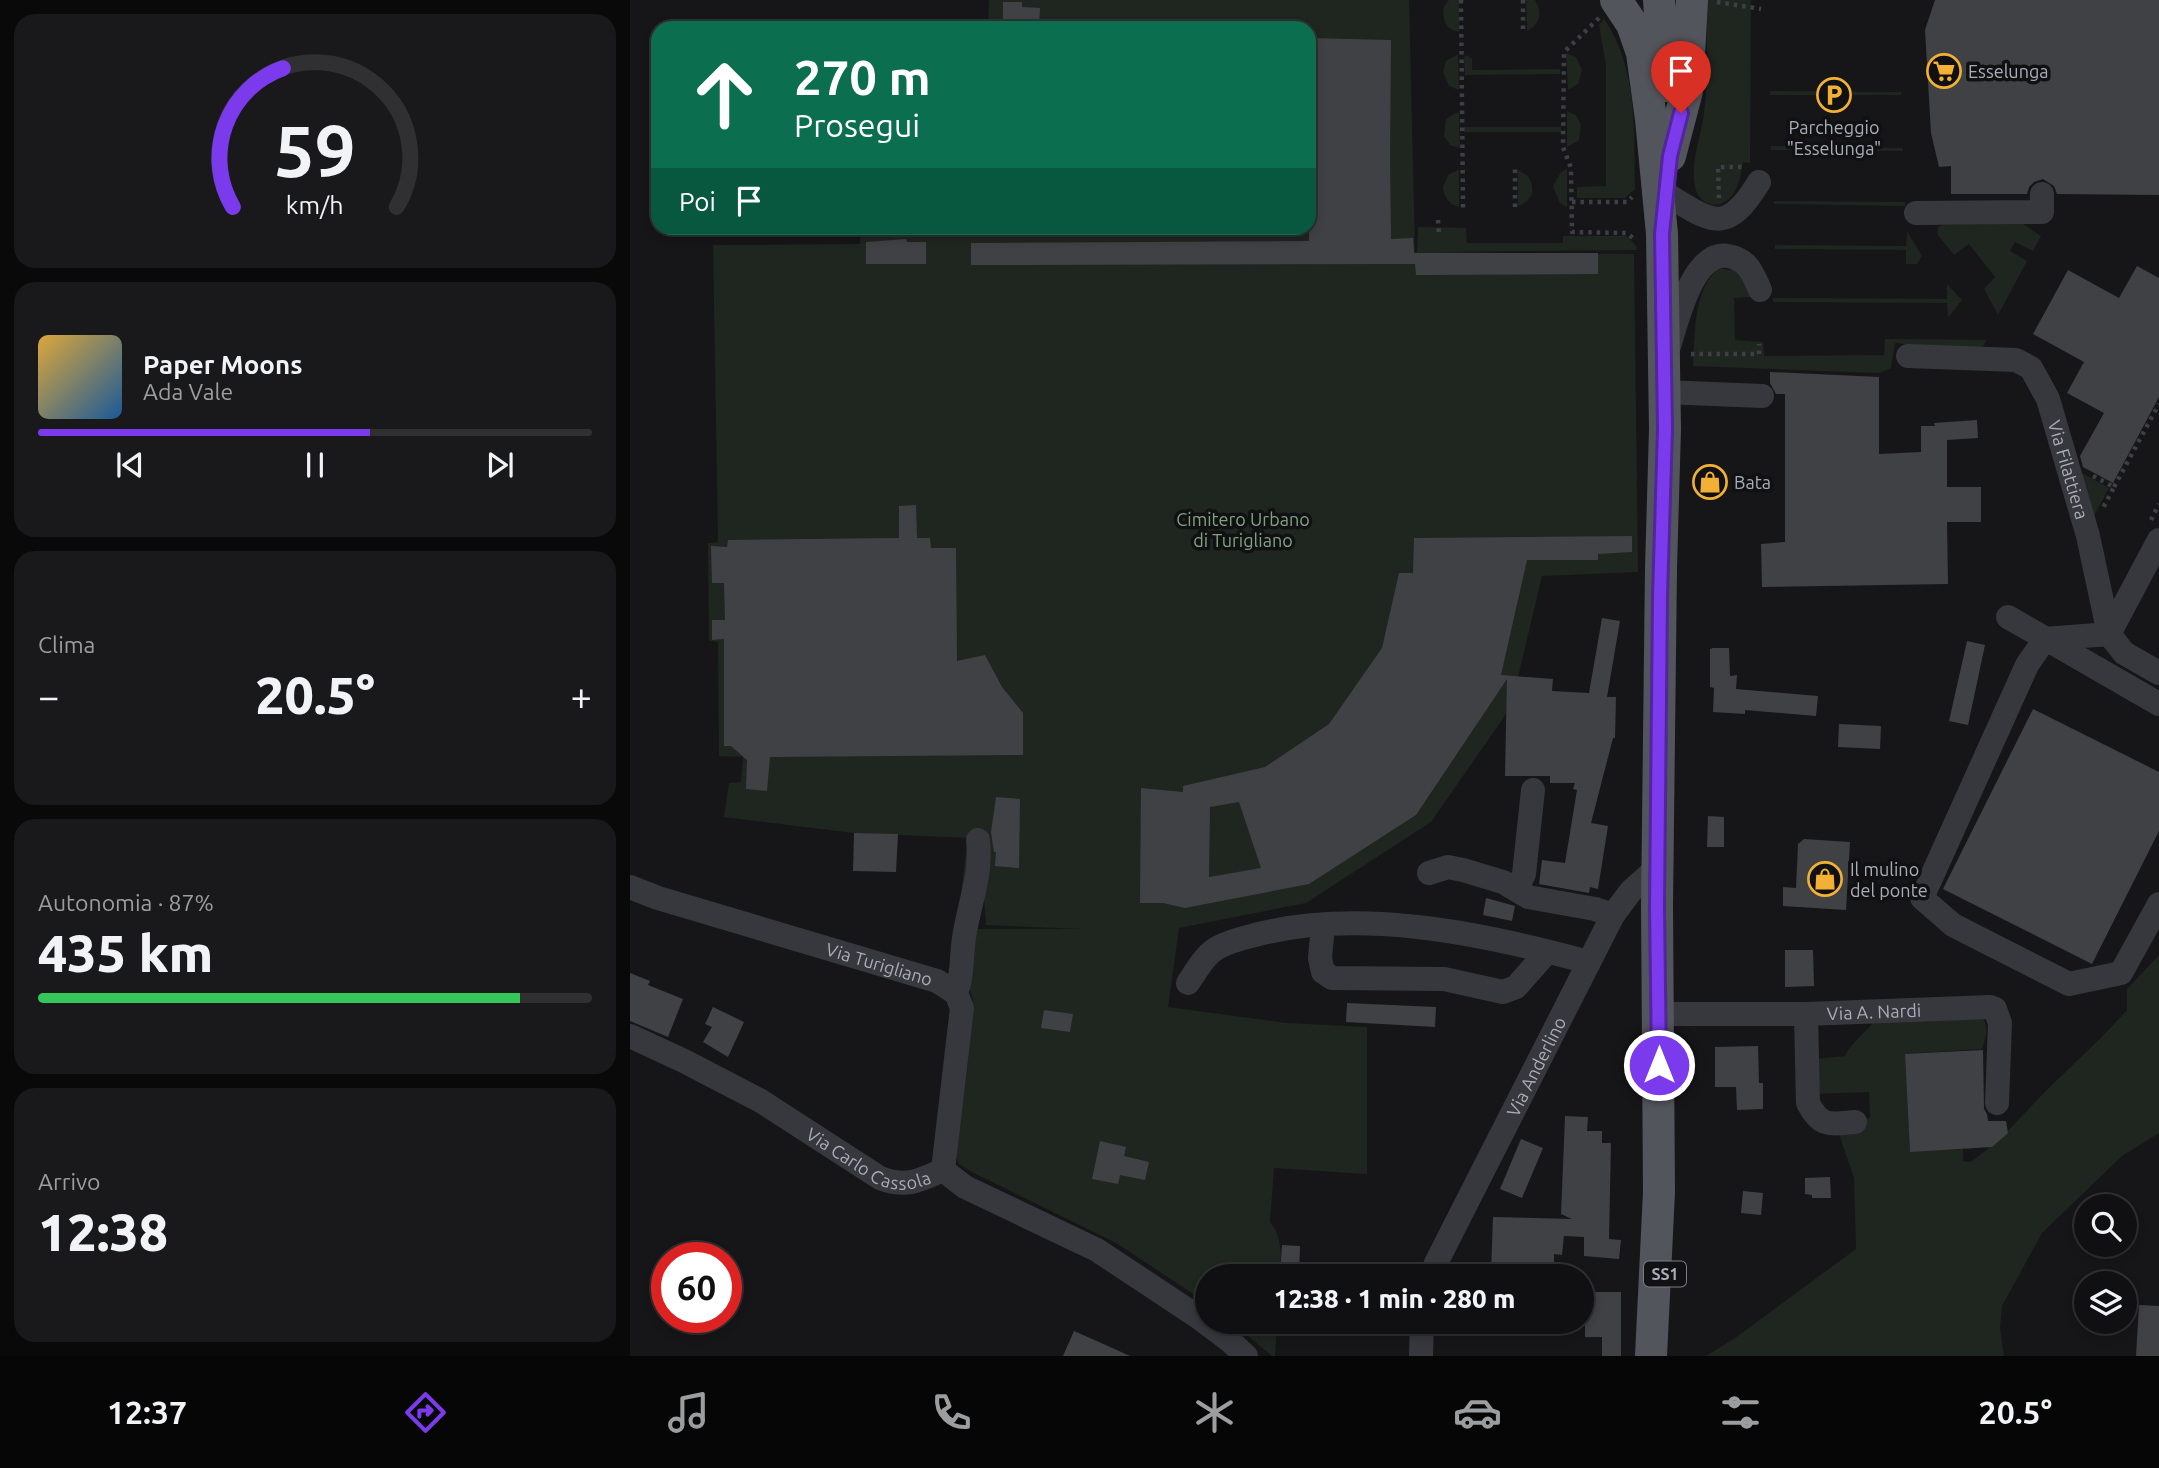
<!DOCTYPE html>
<html lang="it">
<meta charset="utf-8">
<style>
:root{--surface:#101012;--page:#19191b;--text:#f1f3f6;--muted:#9c9d9f;--line:#303032;--accent:#7c3aed}
body{margin:0;font-family:Ubuntu,sans-serif;background:var(--page);color:var(--text);height:100vh;display:flex;flex-direction:column;font-size:26px;white-space:nowrap}
*{box-sizing:border-box;margin:0}
p{font-size:23px;color:var(--muted)}
.icon{flex:none;width:38px;height:38px;fill:none;stroke:currentColor;stroke-width:2;stroke-linecap:round;stroke-linejoin:round}
.map{position:relative;flex:1;overflow:hidden}
.panel{display:flex;flex-direction:column;gap:14px;padding:14px;background:#09090a;width:630px}
.panel>*{flex:none}
.top-card{position:absolute;left:21px;top:21px;width:665px;height:214px;border-radius:21px;box-shadow:0 4px 10px #0003,0 0 0 2px var(--line);background:#0b6e4f;color:#fff;overflow:hidden}
.fabs{position:absolute;left:1444px;top:1194px;display:grid;gap:14px}
.fabs a{display:grid;place-items:center;width:63px;height:63px;border-radius:50%;background:var(--surface);box-shadow:0 4px 10px #0003,0 0 0 2px var(--line);font-size:35px}
.speed{position:absolute;left:21px;top:1242px;display:flex;gap:14px;font-size:35px;font-weight:700;text-align:center}
.speed>*{display:grid;place-content:center;width:91px;height:91px;border-radius:50%;background:var(--surface);box-shadow:0 4px 10px #0003,0 0 0 2px var(--line);line-height:1}
.speed .limit{border:10px solid #d22;background:#fff;color:#111}
.pin{position:absolute;display:grid;place-items:center;width:60px;height:60px;color:#fff;margin:-72px -30px;border-radius:50% 50% 50% 0;rotate:-45deg;box-shadow:0 0 7px #0007}
.pin .icon{rotate:45deg}
.me{position:absolute;width:77px;margin:-38px;rotate:0deg;stroke-linejoin:round;filter:drop-shadow(0 0 5px #0008)}
.turn{display:flex;align-items:center;gap:24px;height:147px;padding:0 28px;font-size:32px}
.turn .icon{width:91px;height:91px;stroke-width:2.5}
.turn b{display:block;font-size:49px;line-height:60px}
.then{display:flex;align-items:center;height:66px;padding:0 28px;background:#0003;gap:14px;font-size:26px}
.big{font-size:52px;font-weight:800;line-height:1.1}
.panel .card{flex:1;display:flex;flex-direction:column;justify-content:center;gap:10px;min-width:0;padding:0 24px;border-radius:21px;background:var(--page)}
.panel .dial{align-items:center;gap:0}
.dial svg{height:182px;overflow:visible;fill:none;stroke:var(--line);stroke-width:7;stroke-linecap:round;text-anchor:middle}
.dial text{fill:var(--text);stroke:none}
.song{display:flex;align-items:center;gap:21px}
.cover{width:84px;height:84px;border-radius:10px;background:linear-gradient(135deg,hsl(40 70% 55%),hsl(210 70% 35%))}
.played{height:7px;border-radius:4px;background:linear-gradient(90deg,var(--accent) 60%,var(--line) 60%)}
.keys{display:flex;justify-content:space-around;direction:ltr}
.heat{display:flex;justify-content:space-between;align-items:center;font-size:38px;direction:ltr}
.charge{height:10px;border-radius:5px;background:linear-gradient(90deg,#34c759 87%,var(--line) 0)}
.trip{position:absolute;left:565px;top:1264px;width:399px;height:70px;border-radius:35px;background:var(--surface);box-shadow:0 4px 10px #0003,0 0 0 2px var(--line);font-weight:800;line-height:70px;text-align:center}
.dock{display:flex;height:112px;justify-content:space-around;align-items:center;background:#060607;color:var(--muted)}
.dock .icon{width:49px;height:49px}
.dock .selected{color:var(--accent)}
.dock b{font-size:32px;color:var(--text)}
main{display:flex;flex:1;min-height:0}
.map>svg:first-child{display:block}
.green{fill:#1e261f}
.building{fill:#404145;fill-rule:evenodd}
.lines{fill:none;stroke-linecap:round;stroke-linejoin:round}
.path{stroke:#3d3f44;stroke-width:4.5;stroke-dasharray:3.5 5;stroke-linecap:butt}
.minor{stroke:#37383d;stroke-width:24}
.major{stroke:#53555c;stroke-width:32}
.route-casing{stroke:#51269a;stroke-width:18}
.route{stroke:#7c3aed;stroke-width:12}
.labels{text-anchor:middle;dominant-baseline:central;stroke-width:7;stroke-linejoin:round;paint-order:stroke}
.shield{fill:#111113;stroke:#7b7e86;stroke-width:2}
.shield-label{font-size:16px;font-weight:bold;fill:#a8adb8}
.poi-label{font-size:18px;fill:#a8adb8;stroke:#111113;text-anchor:start}
.street-label{font-size:18px;fill:#a8adb8;stroke:#111113}
.park-label{font-size:18px;fill:#7fa381;stroke:#111113}
</style>
<main>
<section class="panel">
<div class="card dial"><svg viewBox="0 0 100 80">
<path d="M14 69A42 42 0 1 1 86 69"/>
<path d="M14 69A42 42 0 0 1 36 8" stroke="#7c3aed"/>
<text x="50" y="56" font-size="32" font-weight="700">59</text>
<text x="50" y="72" font-size="11">km/h</text>
</svg></div>
<div class="card">
<div class="song"><i class="cover"></i><div><b>Paper Moons</b><p>Ada Vale</p></div></div>
<div class="played"></div>
<div class="keys"><svg class="icon" aria-label="previous" viewBox="0 0 24 24"><path d="M18 5L8 12l10 7zM5 5v14"/></svg><svg class="icon" aria-label="pause" viewBox="0 0 24 24"><path d="M8 5v14M16 5v14"/></svg><svg class="icon" aria-label="next" viewBox="0 0 24 24"><path d="M6 5l10 7-10 7zM19 5v14"/></svg></div>
</div>
<div class="card"><p>Clima</p>
<div class="heat"><a>−</a><b class="big">20.5°</b><a>+</a></div>
</div>
<div class="card"><p>Autonomia · 87%</p><b class="big">435 km</b><div class="charge"></div></div>
<div class="card"><p>Arrivo</p><b class="big">12:38</b></div>
</section>
<div class="map">
<svg width="1529" height="1356" viewBox="0 0 1529 1356">
<rect width="100%" height="100%" fill="#161618"/>
<!-- green -->
<path class="green" d="M 359,0 L 779,0 L 785,252 L 787,252 L 788,227 L 836,228 L 837,243 L 933,243 L 933,236 L 997,236 L 1007,247 L 1006,250 L 804,252 L 1004,254 L 1008,572 L 912,576 L 881,707 L 801,822 L 676,903 L 549,928 L 538,1007 L 657,1023 L 737,1027 L 737,1174 L 644,1168 L 640,1222 C 653,1238 651,1256 650,1276 L 578,1276 L 577,1303 L 486,1243 L 342,1172 L 329,1164 L 324,1150 L 337,1072 L 343,1000 L 336,977 L 342,929 L 449,929 L 356,925 L 354,897 L 331,892 L 338,838 L 224,833 L 94,817 L 99,783 L 111,782 L 113,757 L 89,756 L 88,642 L 79,641 L 78,543 L 88,542 L 83,245 L 230,244 L 231,228 L 679,228 L 679,28 L 358,28 Z
M 819,0 L 829,0 L 829,32 C 815,30 812,19 814,7 Z
M 896,0 L 905,0 C 913,13 910,24 897,31 Z
M 1076,0 L 1121,0 L 1120,163 L 1113,162 C 1111,175 1109,187 1101,197 C 1088,211 1069,205 1065,187 C 1060,162 1071,137 1074,113 C 1079,76 1076,37 1076,0 Z
M 974,19 C 1008,68 1004,132 1005,189 L 995,198 L 947,198 L 947,187 L 976,186 L 976,65 L 969,25 Z
M 936,53 L 946,57 L 952,70 L 948,84 L 938,90 Z
M 828,54 L 829,90 L 819,86 L 813,72 L 816,61 Z
M 837,55 L 842,59 L 842,70 L 930,69 L 930,74 L 835,75 L 834,57 Z
M 1140,91 L 1271,92 L 1271,95 L 1140,95 Z
M 937,111 L 946,115 L 951,125 L 949,140 L 937,147 Z
M 826,113 L 829,113 L 830,148 L 820,145 L 814,136 L 816,119 Z
M 834,127 L 931,127 L 931,132 L 834,132 Z
M 1141,146 L 1273,148 L 1273,151 L 1141,150 Z
M 937,169 L 937,207 L 930,203 L 923,186 L 931,172 Z
M 829,170 L 829,207 C 819,204 814,198 813,187 L 819,174 Z
M 888,170 L 898,176 C 906,189 903,201 888,206 Z
M 1144,201 L 1275,202 L 1275,206 L 1144,204 Z
M 1393,224 L 1411,236 L 1403,251 L 1385,242 L 1380,251 L 1397,261 L 1368,315 L 1354,289 L 1365,277 L 1339,244 L 1324,255 L 1307,234 L 1308,227 L 1312,225 Z
M 1277,231 L 1292,256 L 1287,264 L 1276,264 L 1276,250 L 1145,249 L 1145,245 L 1276,246 Z
M 1104,265 L 1119,285 L 1120,297 L 1104,298 L 1105,340 L 1133,342 L 1134,356 L 1254,355 L 1255,339 L 1356,340 L 1351,351 L 1265,343 L 1261,368 L 1249,373 L 1063,366 C 1065,335 1063,289 1089,268 L 1101,270 Z
M 1317,284 L 1332,300 L 1318,318 L 1317,303 L 1143,302 L 1143,298 L 1317,299 Z
M 1450,472 L 1479,488 L 1463,518 Z
M 1529,955 L 1529,1133 L 1492,1156 L 1412,1233 L 1372,1306 L 1370,1328 L 1374,1356 L 1076,1356 L 1105,1338 L 1226,1249 L 1224,1178 L 1208,1131 L 1240,1117 L 1239,1092 L 1186,1094 L 1185,1059 L 1215,1056 C 1221,1042 1235,1034 1244,1021 L 1350,1015 C 1360,1025 1356,1036 1352,1049 L 1275,1054 L 1280,1151 L 1333,1149 L 1333,1161 L 1340,1162 C 1369,1143 1384,1124 1408,1099 C 1437,1069 1469,1042 1497,1010 L 1497,989 Z
M 600,1321 L 647,1321 L 645,1356 L 642,1356 Z"/>
<!-- building -->
<path class="building" d="M 1305,0 L 1529,0 L 1529,195 L 1427,194 L 1424,186 L 1413,179 L 1404,182 L 1399,187 L 1397,194 L 1321,194 L 1321,166 L 1309,167 L 1301,133 L 1295,30 Z
M 373,2 L 392,2 L 392,7 L 410,8 L 409,28 L 373,28 Z
M 679,38 L 761,40 L 760,159 L 761,239 L 783,238 L 784,253 L 968,253 L 968,274 L 786,275 L 785,264 L 341,265 L 341,243 L 679,241 Z
M 276,239 L 277,242 L 296,242 L 296,264 L 236,264 L 236,242 Z
M 1507,266 L 1529,278 L 1529,397 L 1483,483 L 1453,467 L 1450,456 L 1474,413 L 1437,393 L 1454,362 L 1403,334 L 1438,270 L 1489,298 Z
M 1140,372 L 1249,377 L 1249,454 L 1291,452 L 1291,426 L 1305,426 L 1304,423 L 1347,420 L 1348,438 L 1317,440 L 1317,487 L 1351,487 L 1351,522 L 1317,522 L 1318,584 L 1132,587 L 1131,544 L 1155,542 L 1155,394 L 1146,394 L 1140,383 Z
M 286,505 L 287,538 L 300,538 L 301,548 L 326,548 L 327,661 L 355,655 L 372,687 L 393,713 L 393,755 L 140,757 L 137,791 L 116,789 L 117,760 L 101,746 L 94,746 L 94,639 L 82,640 L 82,620 L 95,620 L 94,583 L 82,583 L 81,546 L 97,547 L 98,540 L 269,538 L 269,506 Z
M 1002,536 L 1002,552 L 968,554 L 968,560 L 897,560 L 871,675 L 923,679 L 922,691 L 959,693 L 972,618 L 990,621 L 977,697 L 986,697 L 985,738 L 983,738 L 961,823 L 978,826 L 968,889 L 960,887 L 959,893 L 909,884 L 912,860 L 935,863 L 947,790 L 943,789 L 945,783 L 920,783 L 920,776 L 875,776 L 877,679 L 786,815 L 679,884 L 555,908 L 533,903 L 510,903 L 511,788 L 553,792 L 553,786 L 635,767 L 699,724 L 752,648 L 769,573 L 783,573 L 784,538 ZM 609,802 L 631,868 L 579,877 L 580,807 Z
M 1337,641 L 1355,645 L 1338,725 L 1319,721 Z
M 1083,648 L 1099,648 L 1100,676 L 1107,675 L 1106,689 L 1188,696 L 1186,716 L 1115,710 L 1115,714 L 1083,712 L 1084,688 L 1080,687 L 1080,649 Z
M 1403,709 L 1529,772 L 1529,831 L 1462,964 L 1313,889 Z
M 1209,724 L 1251,726 L 1250,749 L 1208,747 Z
M 366,797 L 390,799 L 389,868 L 365,866 L 366,852 L 364,852 L 361,832 Z
M 1078,816 L 1094,817 L 1094,847 L 1077,847 Z
M 224,833 L 268,834 L 266,872 L 223,871 Z
M 1174,839 L 1220,842 L 1216,910 L 1153,906 L 1153,887 L 1166,888 L 1168,844 Z
M 856,898 L 885,906 L 882,921 L 853,915 Z
M 1155,950 L 1183,950 L 1184,986 L 1155,987 Z
M 0,973 L 20,981 L 18,985 L 53,999 L 38,1037 L 0,1021 Z
M 717,1003 L 806,1007 L 805,1027 L 716,1022 Z
M 83,1007 L 114,1022 L 98,1057 L 73,1042 L 82,1027 L 75,1024 Z
M 414,1010 L 443,1014 L 440,1032 L 411,1028 Z
M 1128,1046 L 1129,1083 L 1133,1083 L 1133,1109 L 1107,1110 L 1106,1087 L 1085,1087 L 1085,1047 Z
M 1353,1050 L 1354,1109 L 1357,1114 L 1358,1121 L 1376,1121 L 1378,1133 L 1362,1147 L 1280,1152 L 1275,1054 Z
M 935,1116 L 958,1117 L 957,1131 L 972,1131 L 972,1143 L 981,1143 L 979,1239 L 991,1240 L 989,1259 L 954,1256 L 954,1237 L 934,1236 L 932,1255 L 924,1254 L 924,1273 L 861,1272 L 863,1217 L 942,1219 L 931,1214 Z
M 891,1139 L 913,1148 L 892,1198 L 870,1189 Z
M 470,1141 L 496,1147 L 494,1156 L 519,1162 L 515,1180 L 490,1175 L 488,1184 L 462,1179 Z
M 1200,1177 L 1201,1198 L 1182,1198 L 1182,1195 L 1175,1194 L 1175,1178 Z
M 1113,1191 L 1133,1193 L 1131,1215 L 1111,1213 Z
M 652,1245 L 670,1246 L 669,1276 L 650,1276 Z
M 955,1292 L 991,1292 L 991,1356 L 972,1356 L 972,1337 L 955,1337 Z
M 1509,1305 L 1529,1306 L 1529,1356 L 1506,1356 Z
M 444,1331 L 460,1338 L 500,1356 L 433,1356 Z"/>
<g class="lines">
<!-- path -->
<path class="path" d="M 831,0 L 833,208
M 893,0 L 893,32
M 1087,2 L 1131,9
M 969,18 L 934,52 L 933,147 L 941,168 L 942,232 L 997,233 L 1005,240
M 1089,198 L 1088,167 L 1115,167
M 942,202 L 997,202 L 1002,197
M 885,207 L 885,169
M 808,220 L 809,236
M 1061,354 L 1129,354 L 1129,344
M 1463,476 L 1484,487 L 1473,508
M 1484,487 L 1529,404
M 1521,520 L 1529,504"/>
<!-- minor -->
<g class="minor">
<path d="M 1036,194 C 1082,222 1096,236 1129,182"/>
<path d="M 1286,213 L 1412,212 L 1412,194"/>
<path d="M 1039,346 C 1047,321 1063,250 1098,256 C 1118,259 1123,274 1130,290"/>
<path id="s1" d="M 1278,356 L 1386,360 L 1401,368 L 1418,399 L 1458,536 L 1479,634 L 1494,653 L 1529,673"/>
<path d="M 1034,392 L 1132,396"/>
<path d="M 1378,617 L 1529,704"/>
<path d="M 1479,634 L 1415,639 L 1397,665 L 1292,898 L 1323,925 L 1439,984 L 1491,973 L 1529,904"/>
<path d="M 1479,634 L 1529,540"/>
<path d="M 799,873 L 818,867 L 833,870 L 873,882 L 898,897 L 965,909 L 983,915"/>
<path id="s2" d="M 0,887 L 28,898 L 307,981 L 326,993 L 332,1008 L 313,1170"/>
<path d="M 887,889 L 894,874 L 903,790"/>
<path d="M 693,925 L 690,958 L 693,972 L 702,978 L 814,979 L 873,992 L 886,987 L 917,952"/>
<path d="M 558,983 C 567,970 575,954 589,947 C 600,941 613,938 625,935 C 730,907 855,934 958,962"/>
<path d="M 326,993 C 333,976 331,957 334,938 C 339,903 352,876 348,840"/>
<path id="s3" d="M 1029,1014 L 1176,1014 L 1360,1007 L 1365,1009 L 1370,1023 L 1367,1103"/>
<path d="M 1176,1014 L 1178,1103 C 1191,1128 1200,1124 1225,1122"/>
<path id="s4" d="M 0,1036 L 54,1061 L 131,1101 L 250,1178 C 276,1188 289,1181 313,1170 L 335,1187 L 467,1250 L 568,1317 L 600,1341 L 616,1356"/>
<path id="s5" d="M 802,1276 L 806,1263 L 983,915 L 1001,891 L 1028,867"/>
<path d="M 791,1356 L 792,1321"/>
</g>
<!-- major -->
<path class="major" d="M 986,0 L 1002,24 L 1012,53 L 1021,119 L 1032,234 L 1035,429 L 1031,568 L 1027,906 L 1029,1192 L 1021,1356
M 1029,0 L 1035,86
M 1040,156 L 1057,91 L 1062,0"/>
</g>
<g class="lines">
<!-- route casing -->
<g class="route-casing">
<path id="route" d="M 1029,1065 L 1027,906 L 1030,596 L 1035,429 L 1032,234 L 1040,156 L 1051,113"/>
</g>
<!-- route -->
<use href="#route" class="route"/>
</g>
<!-- icons -->
<defs>
<g id="supermarket-ring" transform="scale(1.75)"><circle r="9.5" fill="#111113" stroke="#f2b134" stroke-width="1.5"/><path d="M-6-5.5h2.5l.6 2H6L4.5 2H-2.5L-4.4-4H-6ZM-1.5 3.2a1.3 1.3 0 1 0 .1 0ZM3 3.2a1.3 1.3 0 1 0 .1 0Z" fill="#f2b134"/></g>
<g id="parking-ring" transform="scale(1.75)"><circle r="9.5" fill="#111113" stroke="#f2b134" stroke-width="1.5"/><path d="M-3.5-5.5H1a3.5 3.5 0 0 1 0 7H-1V5.5H-3.5ZM-1-3.4V-.6H.8a1.4 1.4 0 0 0 0-2.8Z" fill="#f2b134"/></g>
<g id="shop-ring" transform="scale(1.75)"><circle r="9.5" fill="#111113" stroke="#f2b134" stroke-width="1.5"/><path d="M-5-2.5h2.3a2.7 3.5 0 0 1 5.4 0H5L5.5 6h-11ZM-1.5-2.5h3a1.5 2.3 0 0 0-3 0Z" fill="#f2b134"/></g>
</defs>
<g fill-rule="evenodd">
<use href="#supermarket-ring" x="1314" y="71"/>
<use href="#parking-ring" x="1204" y="95"/>
<use href="#shop-ring" x="1080" y="482"/>
<use href="#shop-ring" x="1195" y="879"/>
</g>
<g class="labels">
<!-- shield labels -->
<rect class="shield" x="1014" y="1261.5" width="42" height="25" rx="5"/>
<g class="shield-label">
<text x="1035" y="1274">SS1</text>
</g>
<!-- poi labels -->
<g class="poi-label">
<text x="1338" y="71">Esselunga</text>
<text x="1204" y="127" text-anchor="middle">Parcheggio<tspan x="1204" dy="21">"Esselunga"</tspan></text>
<text x="1104" y="482">Bata</text>
<text x="1220" y="869">Il mulino<tspan x="1220" dy="21">del ponte</tspan></text>
</g>
<!-- street labels -->
<g class="street-label">
<text stroke="none"><textPath href="#s1" startOffset="234">Via Filattiera</textPath></text>
<text stroke="none"><textPath href="#s2" startOffset="261">Via Turigliano</textPath></text>
<text stroke="none"><textPath href="#s3" startOffset="215">Via A. Nardi</textPath></text>
<text stroke="none"><textPath href="#s5" startOffset="234">Via Anderlino</textPath></text>
<text stroke="none"><textPath href="#s4" startOffset="271">Via Carlo Cassola</textPath></text>
</g>
<!-- park labels -->
<g class="park-label">
<text x="613" y="519">Cimitero Urbano<tspan x="613" dy="21">di Turigliano</tspan></text>
</g>
</g>
</svg>
<div class="fabs">
<a><svg class="icon" aria-label="search" viewBox="0 0 24 24"><circle cx="10" cy="10" r="6"/><path d="M15 15l6 6"/></svg></a>
<a><svg class="icon" aria-label="layers" viewBox="0 0 24 24"><path d="M12 4l9 5-9 5-9-5zM3 14l9 5 9-5"/></svg></a>
</div>
<div class="speed"><div class="limit">60</div></div>
<div class="pin" style="left:1051px;top:113px;background:#d93025"><svg class="icon" aria-label="arrive" viewBox="0 0 24 24"><path d="M6 21V4h12l-3 4 3 4H6"/></svg></div>
<svg class="me" style="left:1029px;top:1065px" viewBox="-20 -20 40 40"><circle r="17" fill="#7c3aed" stroke="#fff" stroke-width="3"/><path d="M0-11L8 9 0 5-8 9z" fill="#fff"/></svg>
<div class="trip">12:38 · 1 min · 280 m</div>
<div class="top-card">
<div class="turn"><svg class="icon" aria-label="ahead" viewBox="0 0 24 24"><path d="M12 20V5M6 11l6-6 6 6"/></svg><div><b>270 m</b>Prosegui</div></div>
<div class="then">Poi<svg class="icon" aria-label="arrive" viewBox="0 0 24 24"><path d="M6 21V4h12l-3 4 3 4H6"/></svg></div>
</div>
</div>
</main>
<nav class="dock">
<b>12:37</b>
<svg class="icon selected" aria-label="directions" viewBox="0 0 24 24"><path d="M12 3l9 9-9 9-9-9zM9 14v-3h6M13 9l2 2-2 2"/></svg>
<svg class="icon" aria-label="music" viewBox="0 0 24 24"><path d="M9 18V5l10-2v13"/><circle cx="6" cy="18" r="3"/><circle cx="16" cy="16" r="3"/></svg>
<svg class="icon" aria-label="phone" viewBox="0 0 24 24"><path d="M5 4h4l2 5-3 2q2 4 5 5l2-3 5 2v4C11 20 4 13 5 4z"/></svg>
<svg class="icon" aria-label="climate" viewBox="0 0 24 24"><path d="M12 3v18M4 7l16 10M4 17L20 7"/></svg>
<svg class="icon" aria-label="car" viewBox="0 0 24 24"><path d="M5 17H2v-5l4-1 3-4h7l3 4 3 1v5h-3M9 17h6M6 11h13"/><circle cx="7" cy="17" r="2"/><circle cx="17" cy="17" r="2"/></svg>
<svg class="icon" aria-label="filters" viewBox="0 0 24 24"><path d="M4 7h16M4 17h16"/><circle cx="9" cy="7" r="2"/><circle cx="15" cy="17" r="2"/></svg>
<b>20.5°</b>
</nav>
